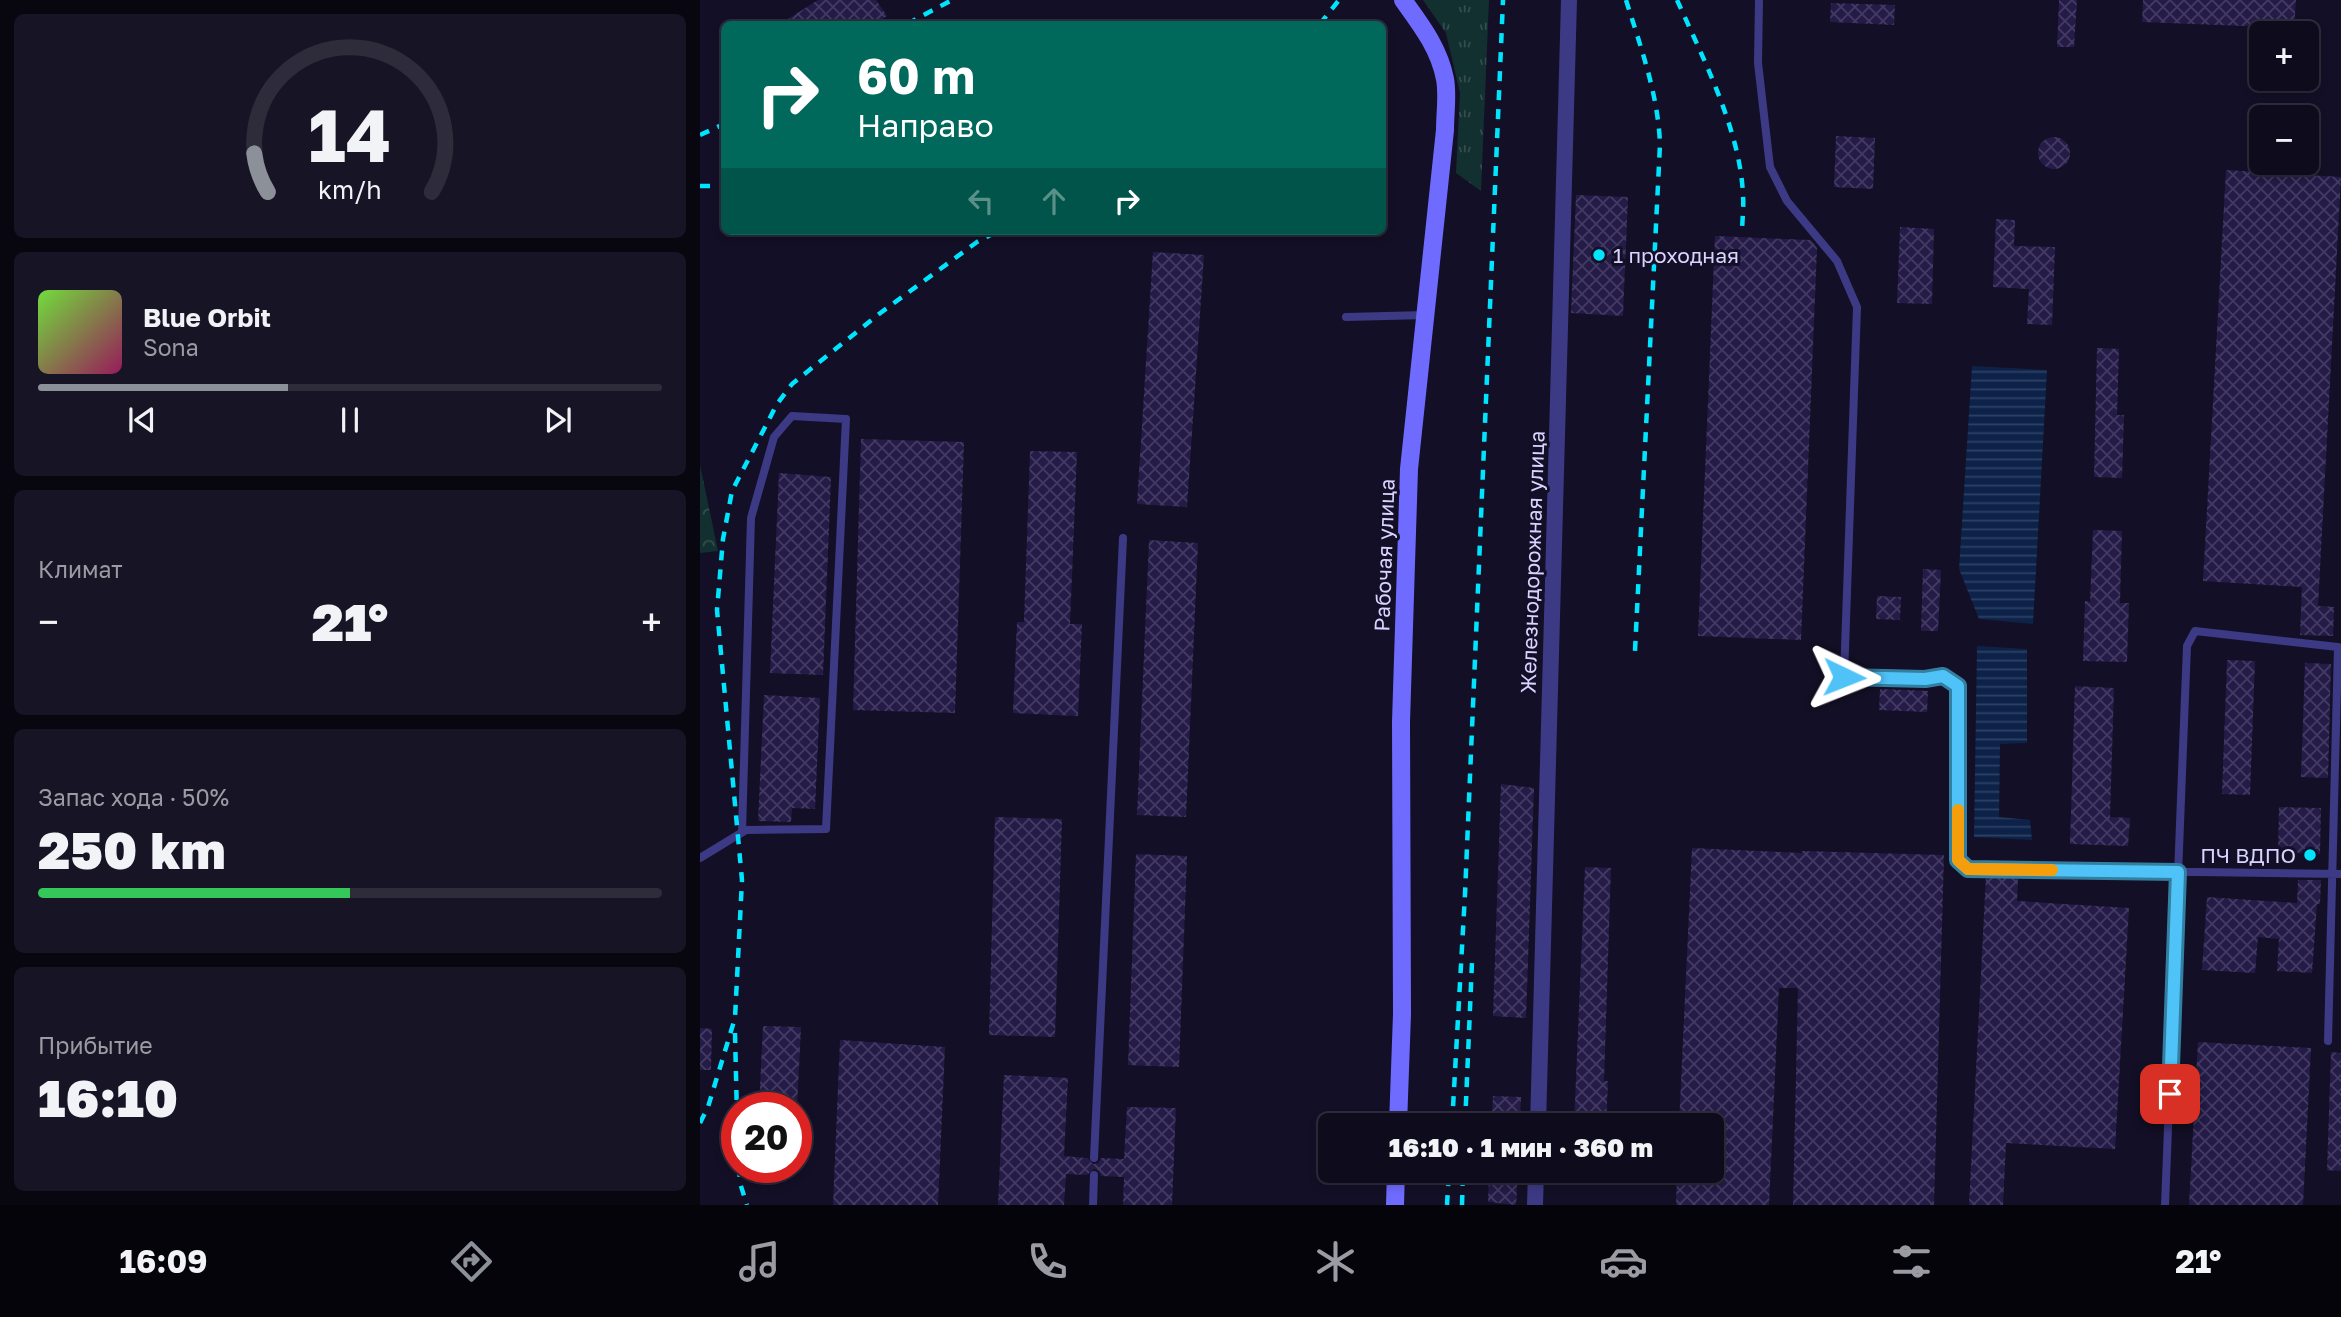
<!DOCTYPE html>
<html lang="ru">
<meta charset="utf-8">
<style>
:root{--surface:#0e0b1c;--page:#171425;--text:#f1f3f6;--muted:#9b9ba3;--line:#2e2b3b;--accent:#8c9099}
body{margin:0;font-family:"Golos Text",sans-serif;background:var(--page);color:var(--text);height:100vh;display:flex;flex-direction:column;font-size:26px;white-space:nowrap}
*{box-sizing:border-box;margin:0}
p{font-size:23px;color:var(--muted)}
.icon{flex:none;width:38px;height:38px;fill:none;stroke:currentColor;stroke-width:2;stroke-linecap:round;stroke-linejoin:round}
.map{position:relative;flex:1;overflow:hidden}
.drawer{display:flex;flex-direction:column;gap:14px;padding:14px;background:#08060f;width:700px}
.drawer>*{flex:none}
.guide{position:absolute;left:21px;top:21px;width:665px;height:214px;border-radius:10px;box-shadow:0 4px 10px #0003,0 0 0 2px var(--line);background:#00695c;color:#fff;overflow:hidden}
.fabs{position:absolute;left:1549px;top:21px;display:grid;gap:14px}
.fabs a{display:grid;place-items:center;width:70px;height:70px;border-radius:10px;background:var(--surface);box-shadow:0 4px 10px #0003,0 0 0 2px var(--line);font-size:35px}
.speed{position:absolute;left:21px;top:1092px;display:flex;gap:14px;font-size:35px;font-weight:700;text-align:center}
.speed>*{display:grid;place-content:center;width:91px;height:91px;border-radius:50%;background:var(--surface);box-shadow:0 4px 10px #0003,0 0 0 2px var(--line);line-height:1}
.speed .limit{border:10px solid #d22;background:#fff;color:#111}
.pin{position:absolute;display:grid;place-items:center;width:60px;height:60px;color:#fff;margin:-30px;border-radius:14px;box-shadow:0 4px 10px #0006}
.me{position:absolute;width:77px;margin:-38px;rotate:92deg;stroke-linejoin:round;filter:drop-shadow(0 0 5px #0008)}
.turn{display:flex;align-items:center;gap:24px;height:147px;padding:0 21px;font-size:32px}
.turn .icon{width:91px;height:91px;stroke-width:2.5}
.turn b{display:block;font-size:49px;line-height:60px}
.lanes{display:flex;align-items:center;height:66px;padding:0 21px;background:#0003;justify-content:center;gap:35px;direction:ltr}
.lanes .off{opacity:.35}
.big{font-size:52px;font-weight:800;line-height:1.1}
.drawer .widget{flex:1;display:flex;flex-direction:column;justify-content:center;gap:10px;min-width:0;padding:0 24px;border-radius:10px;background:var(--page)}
.drawer .dial{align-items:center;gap:0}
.dial svg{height:182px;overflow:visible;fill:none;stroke:var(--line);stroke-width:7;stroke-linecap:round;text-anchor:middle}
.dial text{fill:var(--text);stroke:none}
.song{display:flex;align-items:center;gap:21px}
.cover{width:84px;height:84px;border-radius:10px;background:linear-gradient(135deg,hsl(100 70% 55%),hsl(330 70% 35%))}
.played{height:7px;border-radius:4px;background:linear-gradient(90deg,var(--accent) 40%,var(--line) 40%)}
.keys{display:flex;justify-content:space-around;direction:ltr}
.heat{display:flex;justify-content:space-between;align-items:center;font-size:38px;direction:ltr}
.charge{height:10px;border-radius:5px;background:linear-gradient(90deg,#34c759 50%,var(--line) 0)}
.trip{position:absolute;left:618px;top:1113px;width:406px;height:70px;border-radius:10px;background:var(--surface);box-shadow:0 4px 10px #0003,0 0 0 2px var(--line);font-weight:800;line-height:70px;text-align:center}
.dock{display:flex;height:112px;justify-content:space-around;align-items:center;background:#06040b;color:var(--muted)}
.dock .icon{width:49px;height:49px}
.dock .current{color:var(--accent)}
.dock b{font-size:32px;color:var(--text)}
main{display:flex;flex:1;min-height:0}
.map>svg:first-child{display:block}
.grass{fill:url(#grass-tufts)}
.forest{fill:url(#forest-crowns)}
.water{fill:url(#water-rules)}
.building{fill:url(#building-cross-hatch)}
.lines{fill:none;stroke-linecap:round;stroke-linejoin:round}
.lane{stroke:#3d3a85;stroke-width:8}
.street{stroke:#3d3a85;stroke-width:16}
.secondary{stroke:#6f6bff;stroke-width:18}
.rail{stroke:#00e5ff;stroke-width:4.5;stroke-dasharray:10 9;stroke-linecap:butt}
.route-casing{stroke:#337fa1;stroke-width:18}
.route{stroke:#4fc3f7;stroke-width:12}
.slow{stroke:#f59e0b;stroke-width:12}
.poi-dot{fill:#00e5ff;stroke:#130f26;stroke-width:2.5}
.labels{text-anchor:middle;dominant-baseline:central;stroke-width:6;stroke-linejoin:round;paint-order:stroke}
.poi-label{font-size:21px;fill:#d9d4ff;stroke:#130f26;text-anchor:start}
.street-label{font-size:21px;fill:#d9d4ff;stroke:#130f26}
</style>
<main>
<section class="drawer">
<div class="widget dial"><svg viewBox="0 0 100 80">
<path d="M14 69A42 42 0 1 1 86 69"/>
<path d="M14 69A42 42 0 0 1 8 52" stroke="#8c9099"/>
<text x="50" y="56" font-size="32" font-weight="700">14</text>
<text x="50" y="72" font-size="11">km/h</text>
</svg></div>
<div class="widget">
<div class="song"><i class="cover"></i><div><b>Blue Orbit</b><p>Sona</p></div></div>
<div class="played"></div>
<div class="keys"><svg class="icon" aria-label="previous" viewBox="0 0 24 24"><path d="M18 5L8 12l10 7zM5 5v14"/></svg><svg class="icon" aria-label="pause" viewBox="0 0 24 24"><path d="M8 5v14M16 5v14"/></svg><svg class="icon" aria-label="next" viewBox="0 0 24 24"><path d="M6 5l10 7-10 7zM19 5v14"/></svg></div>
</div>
<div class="widget"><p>Климат</p>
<div class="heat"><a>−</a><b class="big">21°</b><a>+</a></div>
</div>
<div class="widget"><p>Запас хода · 50%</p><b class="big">250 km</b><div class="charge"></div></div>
<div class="widget"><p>Прибытие</p><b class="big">16:10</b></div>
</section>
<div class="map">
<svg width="1641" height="1205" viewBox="0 0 1641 1205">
<defs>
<pattern id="grass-tufts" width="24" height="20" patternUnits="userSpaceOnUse" patternTransform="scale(1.75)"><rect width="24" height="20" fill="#12302f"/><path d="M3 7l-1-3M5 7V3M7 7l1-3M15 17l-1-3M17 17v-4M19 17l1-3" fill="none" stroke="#344d4e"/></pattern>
<pattern id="forest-crowns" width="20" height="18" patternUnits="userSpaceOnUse" patternTransform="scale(1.75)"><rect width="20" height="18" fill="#12302f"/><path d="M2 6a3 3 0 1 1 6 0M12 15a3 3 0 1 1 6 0" fill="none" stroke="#344d4e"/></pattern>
<pattern id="water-rules" width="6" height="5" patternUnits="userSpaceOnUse" patternTransform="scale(1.75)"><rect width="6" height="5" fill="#0c2248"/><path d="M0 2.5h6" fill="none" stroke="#2f4163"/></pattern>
<pattern id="building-cross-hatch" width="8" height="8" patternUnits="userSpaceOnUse" patternTransform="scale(1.75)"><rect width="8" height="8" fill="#241b47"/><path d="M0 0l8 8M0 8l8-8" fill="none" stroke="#433b63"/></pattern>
</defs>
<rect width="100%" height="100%" fill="#130f26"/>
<!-- grass -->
<path class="grass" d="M 723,0 L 789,0 L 781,191 L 756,173 L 760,93 L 746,33 Z"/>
<!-- forest -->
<path class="forest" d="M 0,465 L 18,551 L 0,553 Z"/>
<!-- water -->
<path class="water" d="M 1272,366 L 1347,370 L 1333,624 L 1279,619 L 1259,569 Z
M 1277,646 L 1327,649 L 1327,743 L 1300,744 L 1299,817 L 1330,820 L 1332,840 L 1274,837 Z"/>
<!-- building -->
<path class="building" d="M 118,0 L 176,0 L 187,16 L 174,24 L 80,24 Z
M 1359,0 L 1377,0 L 1374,47 L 1357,47 Z
M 1443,0 L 1596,0 L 1594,28 L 1442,22 Z
M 1131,3 L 1195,5 L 1194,25 L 1130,22 Z
M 1136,136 L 1175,138 L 1173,189 L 1134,187 Z
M1338 153a16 16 0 1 1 32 0a16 16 0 1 1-32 0Z
M 1526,170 L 1641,177 L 1618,606 L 1634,607 L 1633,636 L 1600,635 L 1602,587 L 1503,581 Z
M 876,195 L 928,197 L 923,316 L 871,313 Z
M 1296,219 L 1315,220 L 1314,246 L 1355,247 L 1352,325 L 1327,324 L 1329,289 L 1293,287 Z
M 1200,227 L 1234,229 L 1232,304 L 1197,303 Z
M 1015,236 L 1111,240 L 1117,248 L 1101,640 L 998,636 Z
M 453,252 L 504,255 L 487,507 L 437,504 Z
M 1397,348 L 1419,349 L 1417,415 L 1424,415 L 1422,478 L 1394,477 Z
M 161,439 L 264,442 L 255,713 L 153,710 Z
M 330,451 L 377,452 L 370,624 L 382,624 L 378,716 L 313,713 L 317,622 L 324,622 Z
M 79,473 L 131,477 L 123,675 L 70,673 Z
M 1393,530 L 1422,531 L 1420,603 L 1429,603 L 1427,662 L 1383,661 L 1385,601 L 1390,602 Z
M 449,540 L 498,543 L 486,817 L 437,815 Z
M 1223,569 L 1241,570 L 1238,631 L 1221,631 Z
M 1177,596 L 1201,597 L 1200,620 L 1176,619 Z
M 1527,660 L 1555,661 L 1550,795 L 1522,794 Z
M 1605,663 L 1631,664 L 1628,778 L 1601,777 Z
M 1375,686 L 1414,688 L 1410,817 L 1430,818 L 1428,846 L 1370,844 Z
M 1180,689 L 1228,691 L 1227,712 L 1179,710 Z
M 64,695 L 120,698 L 115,809 L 92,808 L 91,822 L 58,821 Z
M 801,784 L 834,788 L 826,1018 L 793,1016 Z
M 1579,807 L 1621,808 L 1620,854 L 1578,852 Z
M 295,817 L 362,819 L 355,1037 L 289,1035 Z
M 992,848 L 1102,853 L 1102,851 L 1244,855 L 1234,1205 L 1093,1205 L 1098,988 L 1079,988 L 1069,1205 L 976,1205 L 977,1171 L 1012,1171 L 1012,1125 L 979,1125 Z
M 436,854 L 487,856 L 479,1067 L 428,1065 Z
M 885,867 L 911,868 L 904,1081 L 908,1081 L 906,1125 L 874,1125 Z
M 1286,876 L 1318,878 L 1317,901 L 1429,908 L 1415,1149 L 1306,1143 L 1303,1205 L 1269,1205 Z
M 1598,880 L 1621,880 L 1620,904 L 1617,904 L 1612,973 L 1577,971 L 1579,939 L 1558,937 L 1555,973 L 1502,970 L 1507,897 L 1597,903 Z
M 63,1026 L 101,1027 L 97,1108 L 59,1108 Z
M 0,1028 L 12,1029 L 11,1070 L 0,1070 Z
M 140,1040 L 245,1047 L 238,1205 L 133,1205 Z
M 1498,1042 L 1611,1048 L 1603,1205 L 1489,1205 Z
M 1631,1052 L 1641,1053 L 1641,1171 L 1627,1170 Z
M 304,1075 L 368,1078 L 364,1156 L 387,1158 L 393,1164 L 398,1163 L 401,1158 L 424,1159 L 427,1107 L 476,1108 L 472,1205 L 423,1205 L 424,1177 L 401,1176 L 398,1170 L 394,1169 L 387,1175 L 366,1174 L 364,1205 L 298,1205 Z
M 793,1096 L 821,1097 L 820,1125 L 791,1125 Z
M 789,1171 L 818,1171 L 816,1205 L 788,1202 Z"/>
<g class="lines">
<!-- lane -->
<path class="lane" d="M 1059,0 L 1058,63 L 1070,167 L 1087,201 L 1137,261 L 1157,307 L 1144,677 L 1225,679 L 1243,676 L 1258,686 L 1258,860 L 1268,869 L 1641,874
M 646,317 L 726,315
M 0,858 L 46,830 L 126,829 L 146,419 L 92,416 L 74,437 L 51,518 L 42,832
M 394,1158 L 423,538
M 393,1205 L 394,1175
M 1465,1205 L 1487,646 L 1495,631 L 1638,647 L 1628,1041"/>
<!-- street -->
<path class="street" d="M 838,1125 L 869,0
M 835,1205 L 836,1171"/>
<!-- secondary -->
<path class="secondary" d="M 698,1125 L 702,1014 L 701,722 L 709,469 L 745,130 C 745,113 748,95 745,79 C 739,48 721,25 703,0
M 695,1205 L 696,1171"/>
<!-- rail -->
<path class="rail" d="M 926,0 C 941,48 958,94 960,144 L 935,651
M 977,0 C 1003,58 1041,132 1043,196 C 1044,208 1042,221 1042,234
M 207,24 L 252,0
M 620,24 L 639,0
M 0,135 L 24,124
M 0,186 L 24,186
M 35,1033 L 37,1117
M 0,1123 L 8,1107 L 35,1018 L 42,880 L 17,610 L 23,539 L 32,491 L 77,404 L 92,384 L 179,314 L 277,242 L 298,231
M 752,1125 L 765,894 L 803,0
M 765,1125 L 772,962
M 39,1167 L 40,1183 L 47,1205
M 747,1205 L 749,1171
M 762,1205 L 763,1171"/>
</g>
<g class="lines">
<!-- route casing -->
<g class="route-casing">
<path id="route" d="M 1144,677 L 1225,679 L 1243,676 L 1258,686 L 1258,860 L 1268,869 L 1478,872 L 1470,1094"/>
</g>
<!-- route -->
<use href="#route" class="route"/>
<!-- slow -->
<path class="slow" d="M 1258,810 L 1258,860 L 1268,869 L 1352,870"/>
</g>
<!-- markers -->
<g class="poi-dot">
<circle cx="899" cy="255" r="7"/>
<circle cx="1610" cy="855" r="7"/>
</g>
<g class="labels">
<!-- poi labels -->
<g class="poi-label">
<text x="913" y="255">1 проходная</text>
<text x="1596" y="855" text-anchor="end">ПЧ ВДПО</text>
</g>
<!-- street labels -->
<g class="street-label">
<text transform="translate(684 555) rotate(-88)">Рабочая улица</text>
<text transform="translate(832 562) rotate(-88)">Железнодорожная улица</text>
</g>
</g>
</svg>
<div class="fabs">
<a>+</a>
<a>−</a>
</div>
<div class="speed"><div class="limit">20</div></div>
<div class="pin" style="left:1470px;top:1094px;background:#d93025"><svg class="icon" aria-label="arrive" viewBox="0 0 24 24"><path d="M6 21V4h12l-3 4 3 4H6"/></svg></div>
<svg class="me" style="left:1144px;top:677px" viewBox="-20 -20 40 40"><path d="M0-17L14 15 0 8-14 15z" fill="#4fc3f7" stroke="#fff" stroke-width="4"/></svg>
<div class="trip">16:10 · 1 мин · 360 m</div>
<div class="guide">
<div class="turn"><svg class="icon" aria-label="right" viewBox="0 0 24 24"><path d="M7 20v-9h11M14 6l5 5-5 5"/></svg><div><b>60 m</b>Направо</div></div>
<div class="lanes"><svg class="icon off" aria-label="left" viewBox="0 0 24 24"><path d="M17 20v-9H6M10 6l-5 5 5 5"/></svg><svg class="icon off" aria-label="ahead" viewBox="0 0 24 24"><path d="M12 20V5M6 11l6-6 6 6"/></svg><svg class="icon" aria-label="right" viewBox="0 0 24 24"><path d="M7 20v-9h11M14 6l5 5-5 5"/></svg></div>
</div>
</div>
</main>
<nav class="dock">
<b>16:09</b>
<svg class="icon current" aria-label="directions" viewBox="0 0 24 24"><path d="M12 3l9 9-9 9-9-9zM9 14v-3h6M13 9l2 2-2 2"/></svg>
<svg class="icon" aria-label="music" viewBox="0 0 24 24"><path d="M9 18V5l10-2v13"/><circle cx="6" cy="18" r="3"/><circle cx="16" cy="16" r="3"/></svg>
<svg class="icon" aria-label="phone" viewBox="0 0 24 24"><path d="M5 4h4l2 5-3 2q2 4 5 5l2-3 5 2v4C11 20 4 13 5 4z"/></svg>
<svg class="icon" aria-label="climate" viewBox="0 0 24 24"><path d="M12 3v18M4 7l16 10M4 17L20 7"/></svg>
<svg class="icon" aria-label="car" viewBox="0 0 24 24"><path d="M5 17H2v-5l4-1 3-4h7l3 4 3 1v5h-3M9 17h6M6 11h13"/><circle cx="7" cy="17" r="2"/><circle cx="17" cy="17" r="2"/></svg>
<svg class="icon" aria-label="filters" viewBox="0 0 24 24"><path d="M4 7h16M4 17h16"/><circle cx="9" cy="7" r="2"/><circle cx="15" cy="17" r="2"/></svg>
<b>21°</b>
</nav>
